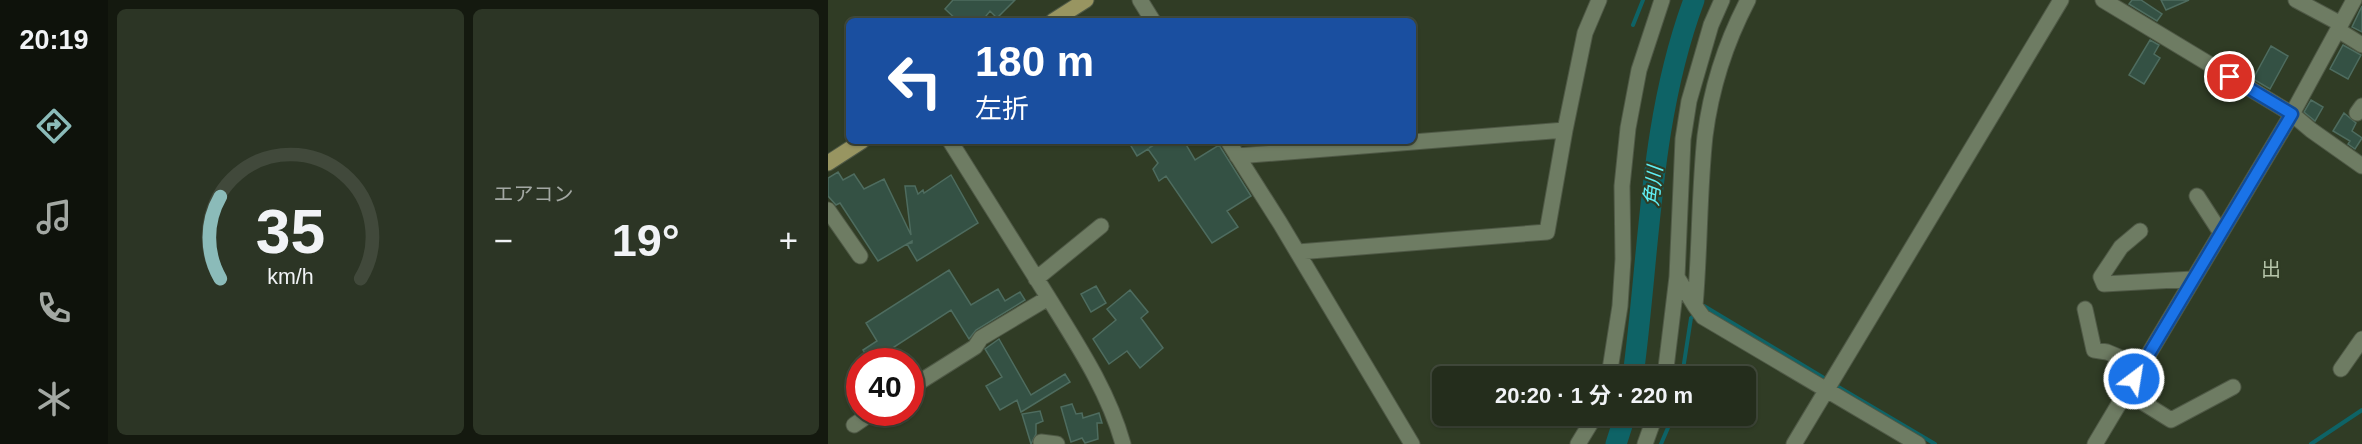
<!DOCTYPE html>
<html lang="ja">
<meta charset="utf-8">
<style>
:root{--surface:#242d1c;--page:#2c3525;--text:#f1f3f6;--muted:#a3a8a3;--line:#41493b;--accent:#8bbbb9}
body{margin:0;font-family:Arial,"Noto Sans JP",sans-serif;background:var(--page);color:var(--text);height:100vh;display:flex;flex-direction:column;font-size:22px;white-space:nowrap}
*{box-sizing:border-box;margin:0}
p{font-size:20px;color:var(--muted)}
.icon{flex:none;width:33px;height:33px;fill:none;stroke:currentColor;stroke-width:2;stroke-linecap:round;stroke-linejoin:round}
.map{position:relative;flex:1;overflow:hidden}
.details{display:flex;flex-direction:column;gap:9px;padding:9px;background:#14190f;width:720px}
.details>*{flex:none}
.banner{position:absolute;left:18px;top:18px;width:570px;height:126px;border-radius:9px;box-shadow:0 2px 4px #0004,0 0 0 2px var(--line);background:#1a4fa0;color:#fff;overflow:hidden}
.speed{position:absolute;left:18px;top:348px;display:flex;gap:12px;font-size:30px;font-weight:700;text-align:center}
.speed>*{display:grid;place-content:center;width:78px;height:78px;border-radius:50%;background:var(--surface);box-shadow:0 2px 4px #0004,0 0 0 2px var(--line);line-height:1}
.speed .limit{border:9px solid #d22;background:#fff;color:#111}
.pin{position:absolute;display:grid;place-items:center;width:51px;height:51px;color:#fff;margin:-26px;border:3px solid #fff;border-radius:50%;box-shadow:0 2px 6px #0007}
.me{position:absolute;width:66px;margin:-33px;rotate:31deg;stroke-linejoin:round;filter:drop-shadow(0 0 4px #0008)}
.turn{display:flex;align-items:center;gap:21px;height:126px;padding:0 30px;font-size:27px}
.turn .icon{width:78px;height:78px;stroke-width:2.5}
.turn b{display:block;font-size:42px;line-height:51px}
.big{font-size:45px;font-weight:700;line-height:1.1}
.details .tile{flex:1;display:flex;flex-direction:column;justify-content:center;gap:9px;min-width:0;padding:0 21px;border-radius:9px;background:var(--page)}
.details .dial{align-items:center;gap:0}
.dial svg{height:156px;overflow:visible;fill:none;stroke:var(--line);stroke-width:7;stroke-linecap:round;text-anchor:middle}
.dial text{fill:var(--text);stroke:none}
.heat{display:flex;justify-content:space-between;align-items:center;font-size:33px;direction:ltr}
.details .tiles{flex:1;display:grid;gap:9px;grid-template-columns:repeat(2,1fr)}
.trip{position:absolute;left:604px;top:366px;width:324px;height:60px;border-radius:9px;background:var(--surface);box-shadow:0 2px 4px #0004,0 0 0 2px var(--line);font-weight:700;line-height:60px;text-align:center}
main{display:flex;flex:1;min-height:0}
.menu{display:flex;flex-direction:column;width:108px;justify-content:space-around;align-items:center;background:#0e120b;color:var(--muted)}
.menu .icon{width:42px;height:42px}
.menu .selected{color:var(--accent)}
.menu b{font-size:27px;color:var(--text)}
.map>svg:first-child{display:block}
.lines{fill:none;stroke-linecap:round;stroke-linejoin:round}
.stream{stroke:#0e6366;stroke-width:4}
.river{stroke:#0e6366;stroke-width:21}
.building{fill:#345144;stroke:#4e6c5f;stroke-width:1.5}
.minor-casing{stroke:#4f5946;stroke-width:17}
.major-casing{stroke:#4f5946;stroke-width:17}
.minor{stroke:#6e7c63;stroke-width:15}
.major{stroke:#989561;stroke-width:15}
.route-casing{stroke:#114b97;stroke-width:15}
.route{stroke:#1a73e8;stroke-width:10}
.labels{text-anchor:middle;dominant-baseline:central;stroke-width:4.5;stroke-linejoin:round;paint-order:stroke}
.water-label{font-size:20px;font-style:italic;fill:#60f0f6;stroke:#303c25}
.neighbourhood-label{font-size:20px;fill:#b5c5a9;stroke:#303c25}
</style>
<main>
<nav class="menu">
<b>20:19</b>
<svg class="icon selected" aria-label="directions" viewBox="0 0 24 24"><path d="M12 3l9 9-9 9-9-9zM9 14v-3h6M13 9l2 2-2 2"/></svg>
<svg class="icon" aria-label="music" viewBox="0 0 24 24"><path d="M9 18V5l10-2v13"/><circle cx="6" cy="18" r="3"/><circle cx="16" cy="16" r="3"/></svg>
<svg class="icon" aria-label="phone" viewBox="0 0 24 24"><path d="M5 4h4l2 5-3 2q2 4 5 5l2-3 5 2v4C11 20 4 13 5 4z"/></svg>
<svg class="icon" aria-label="climate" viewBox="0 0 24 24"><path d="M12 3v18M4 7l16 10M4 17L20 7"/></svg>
</nav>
<section class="details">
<div class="tiles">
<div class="tile dial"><svg viewBox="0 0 100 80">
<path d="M14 69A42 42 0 1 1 86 69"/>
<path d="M14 69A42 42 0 0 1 14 27" stroke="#8bbbb9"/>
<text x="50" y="56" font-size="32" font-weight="700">35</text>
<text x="50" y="72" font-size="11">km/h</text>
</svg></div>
<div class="tile"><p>エアコン</p>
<div class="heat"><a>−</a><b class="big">19°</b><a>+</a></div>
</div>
</div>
</section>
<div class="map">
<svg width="1534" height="444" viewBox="0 0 1534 444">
<rect width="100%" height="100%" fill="#303c25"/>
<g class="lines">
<!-- stream -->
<path class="stream" d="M 805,25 L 815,0
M 874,309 L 876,306 L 1001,381
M 854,376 L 863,318 L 868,314
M 1007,385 L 1107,444
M 833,444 L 845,416
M 1483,444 L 1534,410"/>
<!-- river -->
<path class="river" d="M 805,376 C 822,250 821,121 866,0
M 788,444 L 797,416"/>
</g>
<!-- building -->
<path class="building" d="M 125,0 L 187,0 L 169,18 L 162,11 L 154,21 L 130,21 L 117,9 Z
M 1304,0 L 1313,0 L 1334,14 L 1329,21 L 1301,4 Z
M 1333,0 L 1361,0 L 1338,10 Z
M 1534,6 L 1534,32 L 1524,27 Z
M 1322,40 L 1331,45 L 1326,54 L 1332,58 L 1316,84 L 1301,75 Z
M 1515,45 L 1533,55 L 1520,79 L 1502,69 Z
M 1443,46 L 1460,56 L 1442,89 L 1425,79 Z
M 1483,100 L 1495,107 L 1487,121 L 1476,112 Z
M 1516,113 L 1528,123 L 1524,131 L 1534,138 L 1527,149 L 1520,144 L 1522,141 L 1505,131 Z
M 300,141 L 331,141 L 321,148 L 332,141 L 356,141 L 367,160 L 391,145 L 423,196 L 399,211 L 410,227 L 384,243 L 338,176 L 331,181 L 325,169 L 330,163 L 320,149 L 309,156 Z
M 10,172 L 15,180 L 26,174 L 36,189 L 56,179 L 83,235 L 77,186 L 87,186 L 90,194 L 95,190 L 96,193 L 123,175 L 150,223 L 89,261 L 79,244 L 84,243 L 84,241 L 50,261 L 12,203 L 8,205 L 0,196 L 0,178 Z
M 121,270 L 143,305 L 170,289 L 177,301 L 192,292 L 197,300 L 148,330 L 141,339 L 123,310 L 43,362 L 35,350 L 49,341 L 38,323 Z
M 268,286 L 278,303 L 263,312 L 253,294 Z
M 302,290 L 320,312 L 313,318 L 335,348 L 312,368 L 299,351 L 281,364 L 265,339 L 288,320 L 279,309 Z
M 171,339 L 203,395 L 237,374 L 242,382 L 193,412 L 189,400 L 172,410 L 158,386 L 174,377 L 157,349 Z
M 244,404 L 248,414 L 254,413 L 255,418 L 271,413 L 274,423 L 269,423 L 270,439 L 257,443 L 254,438 L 243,442 L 233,407 Z
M 212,411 L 215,421 L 208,424 L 208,434 L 203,444 L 194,414 Z"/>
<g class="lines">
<!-- minor casing -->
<g class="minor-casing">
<path id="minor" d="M 312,0 L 325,21
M 920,0 C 898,42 883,89 877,136 C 871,192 872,249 867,306 L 875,317 L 1090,444
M 1275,0 L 1464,114 L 1483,130 L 1534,166
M 1468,0 L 1513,24
M 1510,30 L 1534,45
M 1529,113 L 1534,106
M 737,130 L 757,33 L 771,0
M 122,141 C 155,193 187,245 220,297 C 249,344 280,390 295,444
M 400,141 L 452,223 L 584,444
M 409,156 L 737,130 L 719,232 L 470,252
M 1369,196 L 1393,233
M 0,210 L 32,256
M 1312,231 L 1293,247 L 1273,277 L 1276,284 L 1365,279
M 208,279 L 273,226
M 867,306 L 849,277 L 855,139 L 861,101 L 883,25 L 894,0
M 1257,309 L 1266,350 L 1279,352 L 1313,366
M 1513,369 L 1534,339
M 781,376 L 792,306 L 795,259 L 794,186 L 800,128 L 811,70 L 834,0
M 837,376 L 849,277
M 82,388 L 147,347 L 153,338 L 220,298
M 1298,392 L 1343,420 L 1405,387
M 26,425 L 45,412
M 213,442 L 229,444
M 750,444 L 767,416
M 817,444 L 827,416
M 966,444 L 1233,0
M 1267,444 L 1464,114 L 1526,0"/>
</g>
<!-- major casing -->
<g class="major-casing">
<path id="major" d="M 225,21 L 258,0
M 0,163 L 34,141"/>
</g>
<!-- minor -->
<use href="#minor" class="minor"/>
<!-- major -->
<use href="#major" class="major"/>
</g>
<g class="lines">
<!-- route casing -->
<g class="route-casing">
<path id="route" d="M 1306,379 L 1464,114 L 1402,77"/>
</g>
<!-- route -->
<use href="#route" class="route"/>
</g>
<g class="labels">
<!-- water labels -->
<g class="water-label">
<text transform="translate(825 186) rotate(-84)">角川</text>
</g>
<!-- neighbourhood labels -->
<g class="neighbourhood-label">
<text x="1443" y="269">出</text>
</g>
</g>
</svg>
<div class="speed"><div class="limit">40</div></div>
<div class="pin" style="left:1402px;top:77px;background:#d93025"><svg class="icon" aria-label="arrive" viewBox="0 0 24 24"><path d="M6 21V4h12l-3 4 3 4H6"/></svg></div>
<svg class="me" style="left:1306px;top:379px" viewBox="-20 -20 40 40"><circle r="17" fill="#1a73e8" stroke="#fff" stroke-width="3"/><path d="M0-11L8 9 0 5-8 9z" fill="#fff"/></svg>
<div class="trip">20:20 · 1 分 · 220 m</div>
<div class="banner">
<div class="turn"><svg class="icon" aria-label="left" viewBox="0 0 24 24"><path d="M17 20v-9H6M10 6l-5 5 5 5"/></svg><div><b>180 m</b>左折</div></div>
</div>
</div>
</main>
